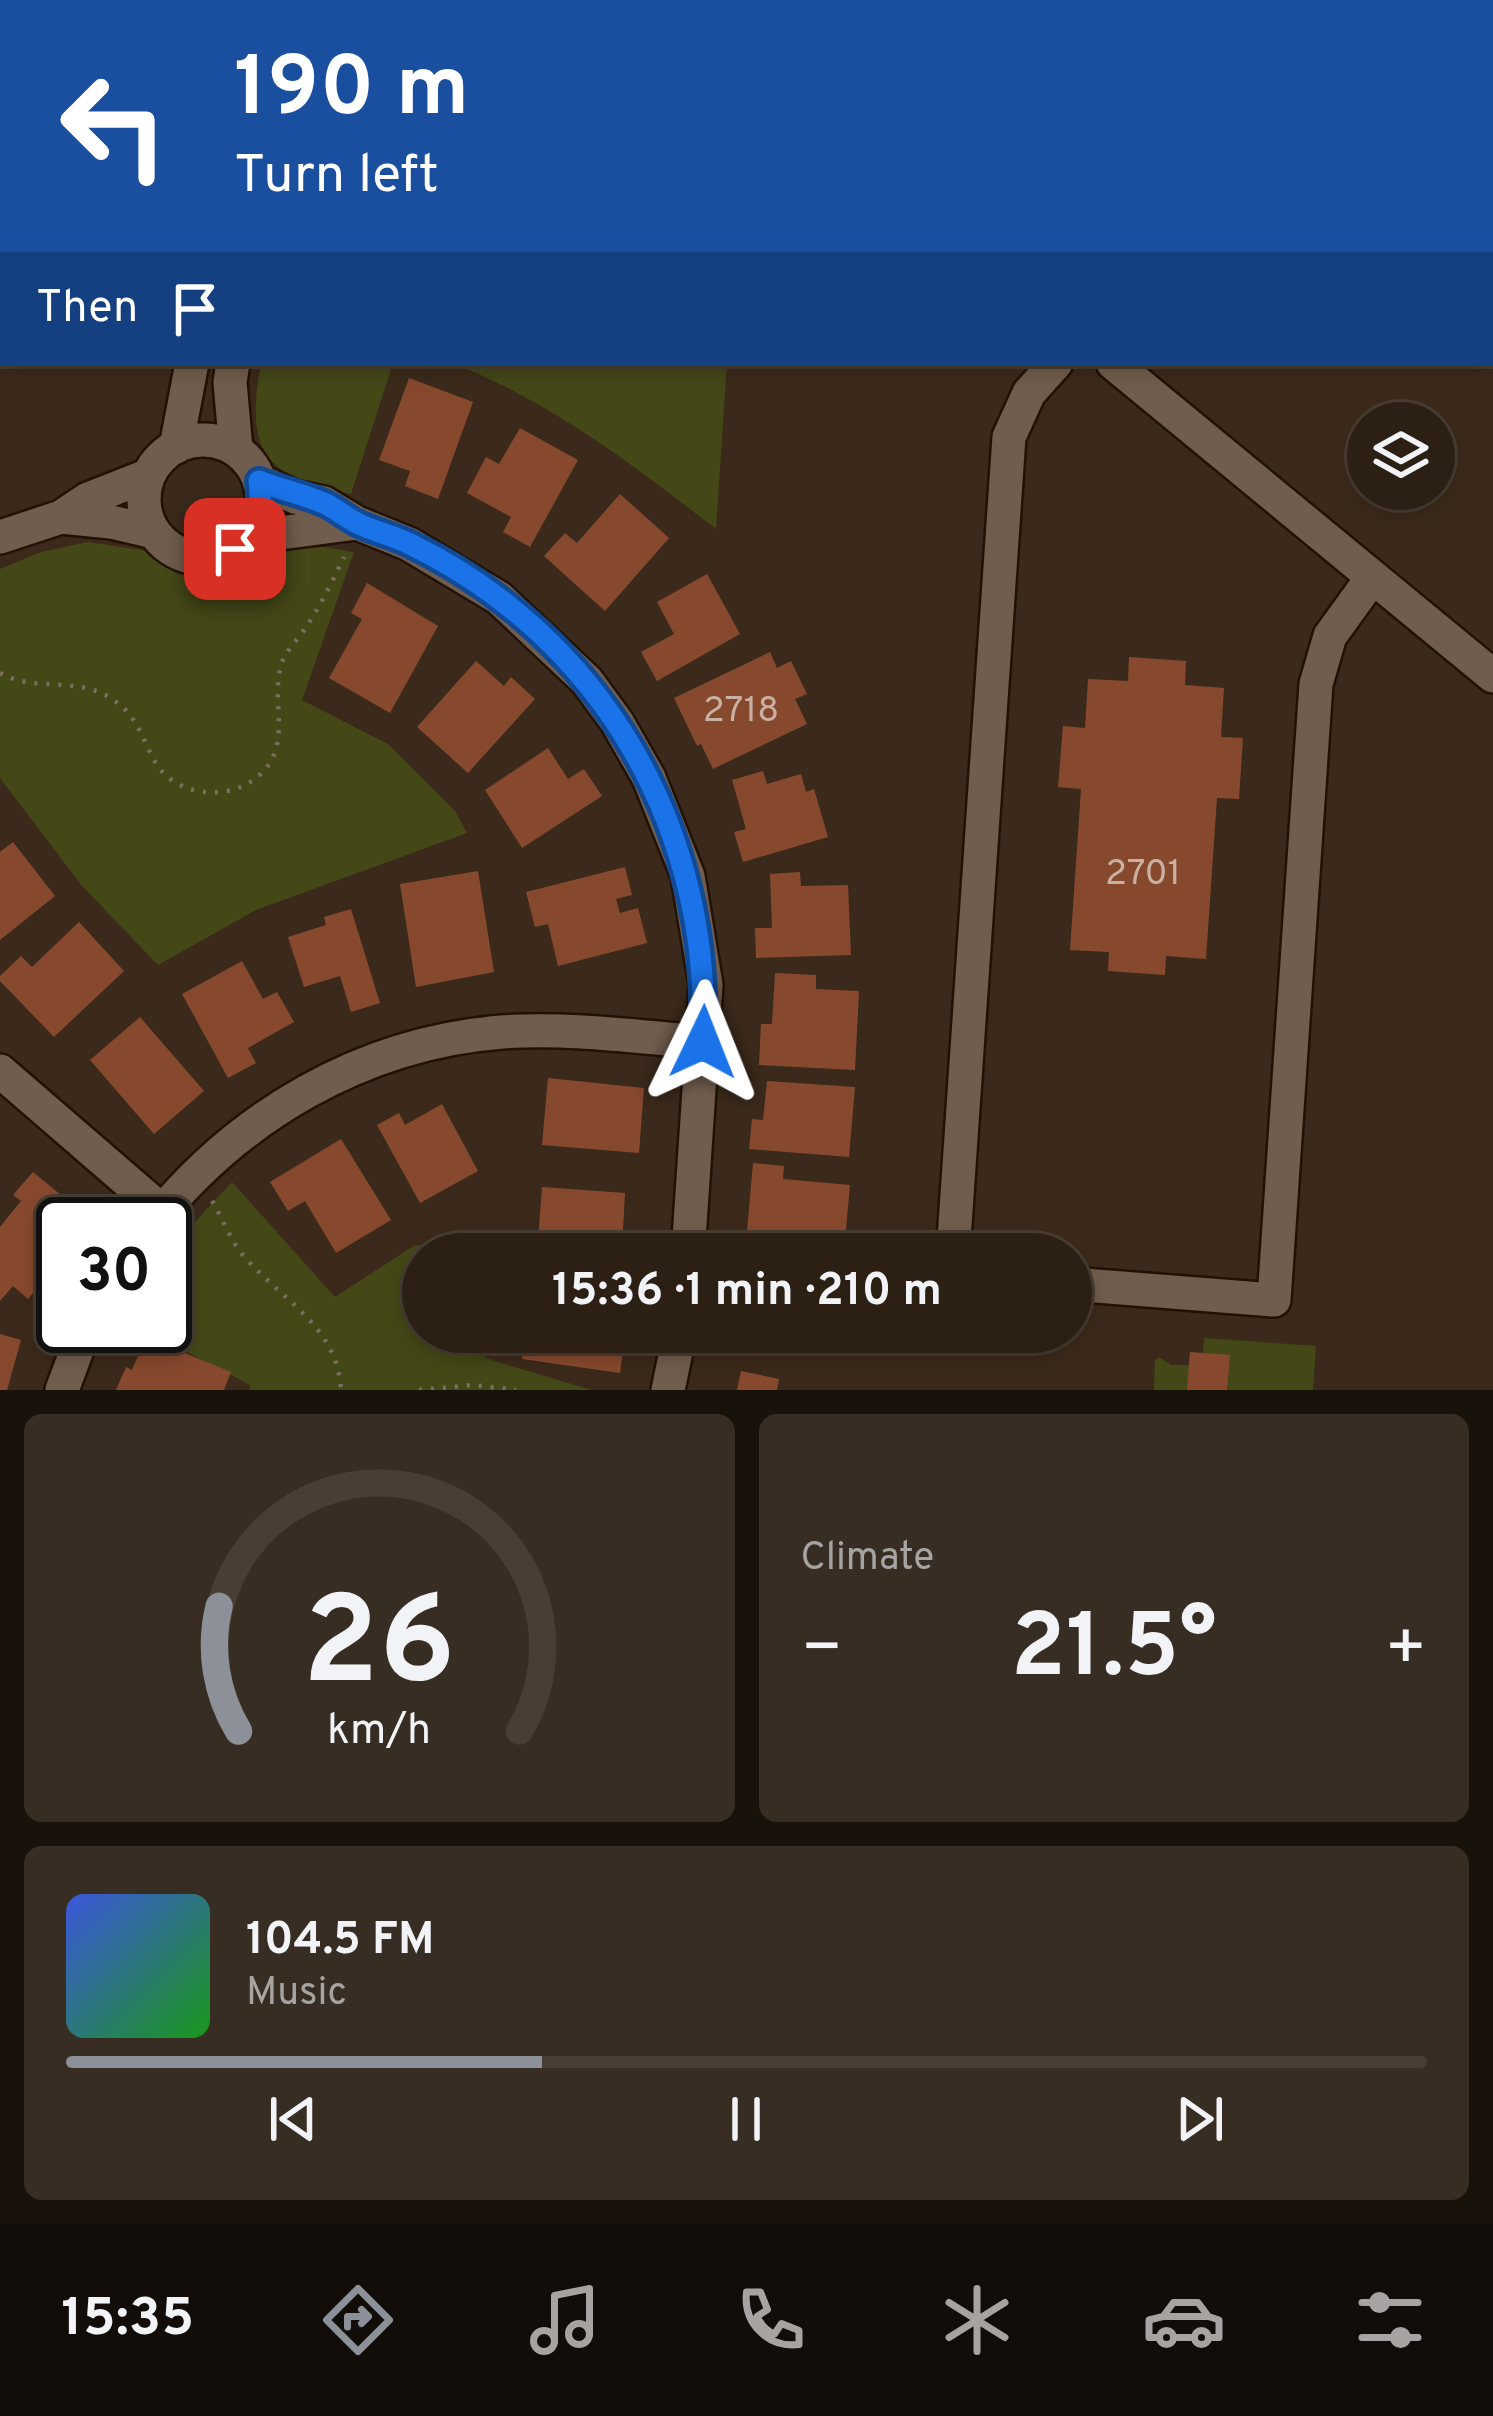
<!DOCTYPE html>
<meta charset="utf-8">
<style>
:root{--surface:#2c2014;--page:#382d22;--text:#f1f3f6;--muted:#a6a3a0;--line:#483e34;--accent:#8c9099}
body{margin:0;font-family:Overpass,sans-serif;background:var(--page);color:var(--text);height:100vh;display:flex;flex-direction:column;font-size:45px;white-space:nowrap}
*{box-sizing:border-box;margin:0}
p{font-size:39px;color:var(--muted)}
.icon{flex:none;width:66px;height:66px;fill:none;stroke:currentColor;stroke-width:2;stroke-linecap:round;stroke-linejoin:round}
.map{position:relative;height:1390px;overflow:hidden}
.side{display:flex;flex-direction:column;gap:24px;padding:24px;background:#18120b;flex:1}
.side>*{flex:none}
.banner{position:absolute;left:0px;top:0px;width:1494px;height:366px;box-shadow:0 6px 18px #0003,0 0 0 3px var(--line);background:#1a4fa0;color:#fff;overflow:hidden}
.fabs{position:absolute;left:1347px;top:402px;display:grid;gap:24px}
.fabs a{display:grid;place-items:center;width:108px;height:108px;border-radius:50%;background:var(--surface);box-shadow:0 6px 18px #0003,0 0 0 3px var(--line);font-size:60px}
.speed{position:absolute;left:36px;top:1197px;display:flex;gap:24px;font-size:60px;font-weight:700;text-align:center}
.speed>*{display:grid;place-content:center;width:156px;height:156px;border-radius:50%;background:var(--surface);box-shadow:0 6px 18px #0003,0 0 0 3px var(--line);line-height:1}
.speed .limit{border:6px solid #111;border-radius:18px;background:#fff;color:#111}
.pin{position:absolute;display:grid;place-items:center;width:102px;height:102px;color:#fff;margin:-51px;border-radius:24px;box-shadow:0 6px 18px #0006}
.me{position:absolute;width:132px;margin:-66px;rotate:2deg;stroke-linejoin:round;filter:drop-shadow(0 0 9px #0008)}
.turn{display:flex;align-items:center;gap:42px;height:252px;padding:0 36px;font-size:54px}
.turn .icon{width:156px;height:156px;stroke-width:2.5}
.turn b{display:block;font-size:84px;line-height:102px}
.then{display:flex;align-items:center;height:114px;padding:0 36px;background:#0003;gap:24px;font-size:45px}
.big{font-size:90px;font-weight:700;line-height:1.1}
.side .widget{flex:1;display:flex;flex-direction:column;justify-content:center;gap:18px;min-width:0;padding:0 42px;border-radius:18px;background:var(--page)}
.side .dial{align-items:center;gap:0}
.dial svg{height:312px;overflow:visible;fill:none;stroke:var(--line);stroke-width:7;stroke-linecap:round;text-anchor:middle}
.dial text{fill:var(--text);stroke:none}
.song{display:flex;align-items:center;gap:36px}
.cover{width:144px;height:144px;border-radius:18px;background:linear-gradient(135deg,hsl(230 70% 55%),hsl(120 70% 35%))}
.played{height:12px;border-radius:6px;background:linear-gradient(90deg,var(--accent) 35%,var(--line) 35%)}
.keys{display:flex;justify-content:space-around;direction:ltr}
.heat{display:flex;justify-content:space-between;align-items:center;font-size:66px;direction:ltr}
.side .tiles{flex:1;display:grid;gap:24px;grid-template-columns:1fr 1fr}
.widget:last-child{grid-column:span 2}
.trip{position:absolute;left:402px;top:1233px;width:690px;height:120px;border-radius:60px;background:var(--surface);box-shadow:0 6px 18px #0003,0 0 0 3px var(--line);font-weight:700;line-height:120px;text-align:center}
.tab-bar{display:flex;height:192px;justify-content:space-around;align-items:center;background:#120d08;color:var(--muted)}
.tab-bar .icon{width:84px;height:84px}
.tab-bar .active{color:var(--accent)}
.tab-bar b{font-size:54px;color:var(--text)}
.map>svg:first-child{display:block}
.green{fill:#444716}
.building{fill:#87492e}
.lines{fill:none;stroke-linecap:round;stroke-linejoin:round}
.minor-casing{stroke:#221205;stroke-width:38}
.path{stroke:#7d6e61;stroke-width:4.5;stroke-dasharray:3 9;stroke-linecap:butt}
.minor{stroke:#715d4d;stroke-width:33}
.route-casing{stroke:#114b97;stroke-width:30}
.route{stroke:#1a73e8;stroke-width:21}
.labels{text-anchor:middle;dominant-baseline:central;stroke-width:12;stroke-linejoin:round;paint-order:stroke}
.number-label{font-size:36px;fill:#c9b0a3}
</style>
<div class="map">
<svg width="1493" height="1390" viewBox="0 0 1493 1390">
<rect width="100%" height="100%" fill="#3b2a1b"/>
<!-- green -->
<path class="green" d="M 1236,0 L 1493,0 L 1491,155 L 1491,3 Z
M 261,363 L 393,363 L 351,494 C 263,477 245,450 261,363 Z
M 453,363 L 727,363 L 716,529 C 629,462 555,405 453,363 Z
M 88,542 L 148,551 L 177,574 L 201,578 L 232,573 L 257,557 L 310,545 L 354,552 L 302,700 L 388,744 L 455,811 L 467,833 L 256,910 L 158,965 L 82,886 L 0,778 L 0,569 L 41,552 Z
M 232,1182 L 335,1297 L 415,1245 L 504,1252 L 423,1254 L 423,1332 L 490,1332 L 485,1358 L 592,1390 L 249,1390 L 250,1385 L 138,1326 L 165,1326 L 165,1254 Z
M 1204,1338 L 1316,1346 L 1313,1390 L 1154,1390 L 1155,1360 L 1159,1357 L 1171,1365 L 1202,1365 Z"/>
<!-- building -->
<path class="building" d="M 409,378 L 473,402 L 438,499 L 405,486 L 410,471 L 379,460 Z
M 520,428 L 578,460 L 530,547 L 503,532 L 511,517 L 467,493 L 486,457 L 499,464 Z
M 620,494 L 669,538 L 605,611 L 544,556 L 565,533 L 577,543 Z
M 707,574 L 740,634 L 657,681 L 641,652 L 674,634 L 657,602 Z
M 367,583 L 438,626 L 390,713 L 329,678 L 362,619 L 351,613 Z
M 770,652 L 777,668 L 791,661 L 807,694 L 795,699 L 807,724 L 713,769 L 701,744 L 697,746 L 674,698 Z
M 1129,657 L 1186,661 L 1185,685 L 1224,688 L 1221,737 L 1243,738 L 1239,799 L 1217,798 L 1206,959 L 1166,956 L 1165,975 L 1108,971 L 1109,952 L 1070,950 L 1081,789 L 1058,787 L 1063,726 L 1085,728 L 1088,679 L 1128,681 Z
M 476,661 L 504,686 L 511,677 L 535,699 L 468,773 L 417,727 Z
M 548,748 L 568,779 L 584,769 L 602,796 L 522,848 L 485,790 Z
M 763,771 L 767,784 L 801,774 L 806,792 L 814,789 L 828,837 L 743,862 L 734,832 L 746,829 L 732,780 Z
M 13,842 L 55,896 L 0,940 L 0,852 Z
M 625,867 L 632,895 L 616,899 L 620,913 L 638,908 L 647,943 L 558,966 L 548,924 L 535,927 L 526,892 Z
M 478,871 L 494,972 L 416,987 L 400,884 Z
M 800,872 L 801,886 L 848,885 L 851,955 L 756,958 L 755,928 L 772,928 L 770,874 Z
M 351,909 L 380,1003 L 351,1012 L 340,976 L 304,987 L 288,937 L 326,925 L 324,917 Z
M 79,922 L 124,971 L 54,1037 L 0,981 L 0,976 L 21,956 L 32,967 Z
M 242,961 L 263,999 L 277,992 L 294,1022 L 248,1048 L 256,1063 L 228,1078 L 182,994 Z
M 775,973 L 816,975 L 816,989 L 859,991 L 855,1070 L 759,1065 L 761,1024 L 772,1024 Z
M 140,1017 L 204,1091 L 154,1134 L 90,1060 Z
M 548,1078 L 644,1088 L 639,1153 L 542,1145 Z
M 767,1081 L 855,1087 L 849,1157 L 749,1149 L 752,1119 L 763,1120 Z
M 442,1104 L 478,1171 L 420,1203 L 377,1125 L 399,1113 L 405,1125 Z
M 341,1139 L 391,1220 L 336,1253 L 305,1201 L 288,1211 L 270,1182 Z
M 753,1163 L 784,1166 L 783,1179 L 850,1185 L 844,1251 L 746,1242 Z
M 33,1172 L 67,1200 L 63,1204 L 88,1224 L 63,1224 L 63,1256 L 28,1299 L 13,1286 L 0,1301 L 0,1227 L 21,1201 L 13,1195 Z
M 542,1187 L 625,1193 L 623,1230 L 637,1232 L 636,1254 L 537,1254 Z
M 526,1332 L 613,1332 L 612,1342 L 624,1343 L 620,1373 L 522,1359 Z
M 740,1332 L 803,1332 L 802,1346 L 739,1341 Z
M 0,1334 L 21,1340 L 7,1390 L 0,1390 Z
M 146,1337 L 231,1372 L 224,1390 L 116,1390 L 126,1367 L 132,1370 Z
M 1190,1352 L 1230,1355 L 1227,1390 L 1187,1390 Z
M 741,1371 L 779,1379 L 777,1390 L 737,1390 Z"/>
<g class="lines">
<!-- minor casing -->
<g class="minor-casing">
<path id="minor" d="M 682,0 L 685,3
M 1203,0 L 1207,3
M 399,3 L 402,0
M 450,3 L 453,0
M 1491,190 L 1493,190
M 233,363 L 230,382 L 236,450
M 1113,363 L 1493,676
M144 499a59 59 0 1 1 118 0a59 59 0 1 1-118 0Z
M 176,447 L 192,363
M 259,481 L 295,497 L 324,503 L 357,523 L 409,544 L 499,598 L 587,681 L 617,722 L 649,778 L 688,876 L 706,985 L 688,1254
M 61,517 L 111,522 L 154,532
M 0,537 L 61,517 L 88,499 L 149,475
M 249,537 L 357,523
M 0,1071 L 162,1211
M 152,1224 C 238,1116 362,1043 502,1032 C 568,1027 637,1037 703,1042
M 953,1254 L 1009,437 L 1029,393 L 1056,363
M 1071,1284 L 1274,1300 L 1316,684 L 1330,636 L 1372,578
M 62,1390 L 86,1326
M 668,1390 L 680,1332"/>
</g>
<!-- path -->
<path class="path" d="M 197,0 L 199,3
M 0,135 L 3,135
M 0,673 C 34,692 73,677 107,696 C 150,720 141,760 173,781 C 207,803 260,793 275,752 C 285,722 271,691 283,660 C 288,649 297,640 304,630 C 320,607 332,582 344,557
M 212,1201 C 222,1217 228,1235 239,1250 C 276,1298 337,1322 341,1390
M 419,1390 L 473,1385 L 516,1390"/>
<!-- minor -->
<use href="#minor" class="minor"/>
</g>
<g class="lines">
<!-- route casing -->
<g class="route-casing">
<path id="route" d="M 235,549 C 258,529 263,510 259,481 C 281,490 307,495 328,505 C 339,511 348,519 359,524 C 376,532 394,536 410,544 C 603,638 712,830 703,1042"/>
</g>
<!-- route -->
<use href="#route" class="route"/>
</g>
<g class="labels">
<!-- number labels -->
<g class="number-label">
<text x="741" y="712">2718</text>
<text x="1143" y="875">2701</text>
</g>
</g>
</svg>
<div class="fabs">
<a><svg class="icon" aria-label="layers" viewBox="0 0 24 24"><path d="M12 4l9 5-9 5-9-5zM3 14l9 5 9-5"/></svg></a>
</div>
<div class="speed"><div class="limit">30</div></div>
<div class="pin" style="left:235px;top:549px;background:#d93025"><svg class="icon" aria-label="arrive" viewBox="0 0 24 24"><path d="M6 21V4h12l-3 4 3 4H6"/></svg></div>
<svg class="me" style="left:703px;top:1042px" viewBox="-20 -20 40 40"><path d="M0-17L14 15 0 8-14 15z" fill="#1a73e8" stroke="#fff" stroke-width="4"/></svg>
<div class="trip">15:36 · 1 min · 210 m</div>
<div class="banner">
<div class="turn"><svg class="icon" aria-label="left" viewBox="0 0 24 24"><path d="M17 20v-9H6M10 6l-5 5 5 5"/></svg><div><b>190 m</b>Turn left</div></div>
<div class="then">Then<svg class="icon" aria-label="arrive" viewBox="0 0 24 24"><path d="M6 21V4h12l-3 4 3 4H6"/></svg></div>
</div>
</div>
<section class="side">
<div class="tiles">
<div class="widget dial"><svg viewBox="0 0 100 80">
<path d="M14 69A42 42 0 1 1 86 69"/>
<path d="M14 69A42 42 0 0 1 9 37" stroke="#8c9099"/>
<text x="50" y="56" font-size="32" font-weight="700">26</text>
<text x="50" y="72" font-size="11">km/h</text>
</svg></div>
<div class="widget"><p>Climate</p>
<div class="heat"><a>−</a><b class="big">21.5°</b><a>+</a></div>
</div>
<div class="widget">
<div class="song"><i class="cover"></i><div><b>104.5 FM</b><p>Music</p></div></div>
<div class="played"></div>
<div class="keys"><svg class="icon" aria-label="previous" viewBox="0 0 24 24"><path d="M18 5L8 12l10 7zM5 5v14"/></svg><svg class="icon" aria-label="pause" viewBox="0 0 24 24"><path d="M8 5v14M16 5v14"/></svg><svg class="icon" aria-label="next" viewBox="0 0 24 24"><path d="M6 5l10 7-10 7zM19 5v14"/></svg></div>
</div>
</div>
</section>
<nav class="tab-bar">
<b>15:35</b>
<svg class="icon active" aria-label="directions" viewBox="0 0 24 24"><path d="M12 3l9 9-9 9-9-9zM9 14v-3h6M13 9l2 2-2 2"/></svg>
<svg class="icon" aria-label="music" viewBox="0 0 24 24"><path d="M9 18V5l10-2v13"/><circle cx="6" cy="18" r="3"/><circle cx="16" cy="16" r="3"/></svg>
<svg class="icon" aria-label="phone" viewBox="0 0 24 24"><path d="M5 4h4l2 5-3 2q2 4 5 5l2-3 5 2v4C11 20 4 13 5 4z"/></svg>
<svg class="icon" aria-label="climate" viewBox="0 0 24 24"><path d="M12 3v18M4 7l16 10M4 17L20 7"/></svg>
<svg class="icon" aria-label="car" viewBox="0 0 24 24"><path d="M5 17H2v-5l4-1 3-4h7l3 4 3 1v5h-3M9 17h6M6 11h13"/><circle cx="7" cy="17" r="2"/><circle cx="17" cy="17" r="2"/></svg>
<svg class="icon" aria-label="filters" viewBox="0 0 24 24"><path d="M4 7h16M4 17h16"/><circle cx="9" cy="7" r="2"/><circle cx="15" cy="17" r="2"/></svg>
</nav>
